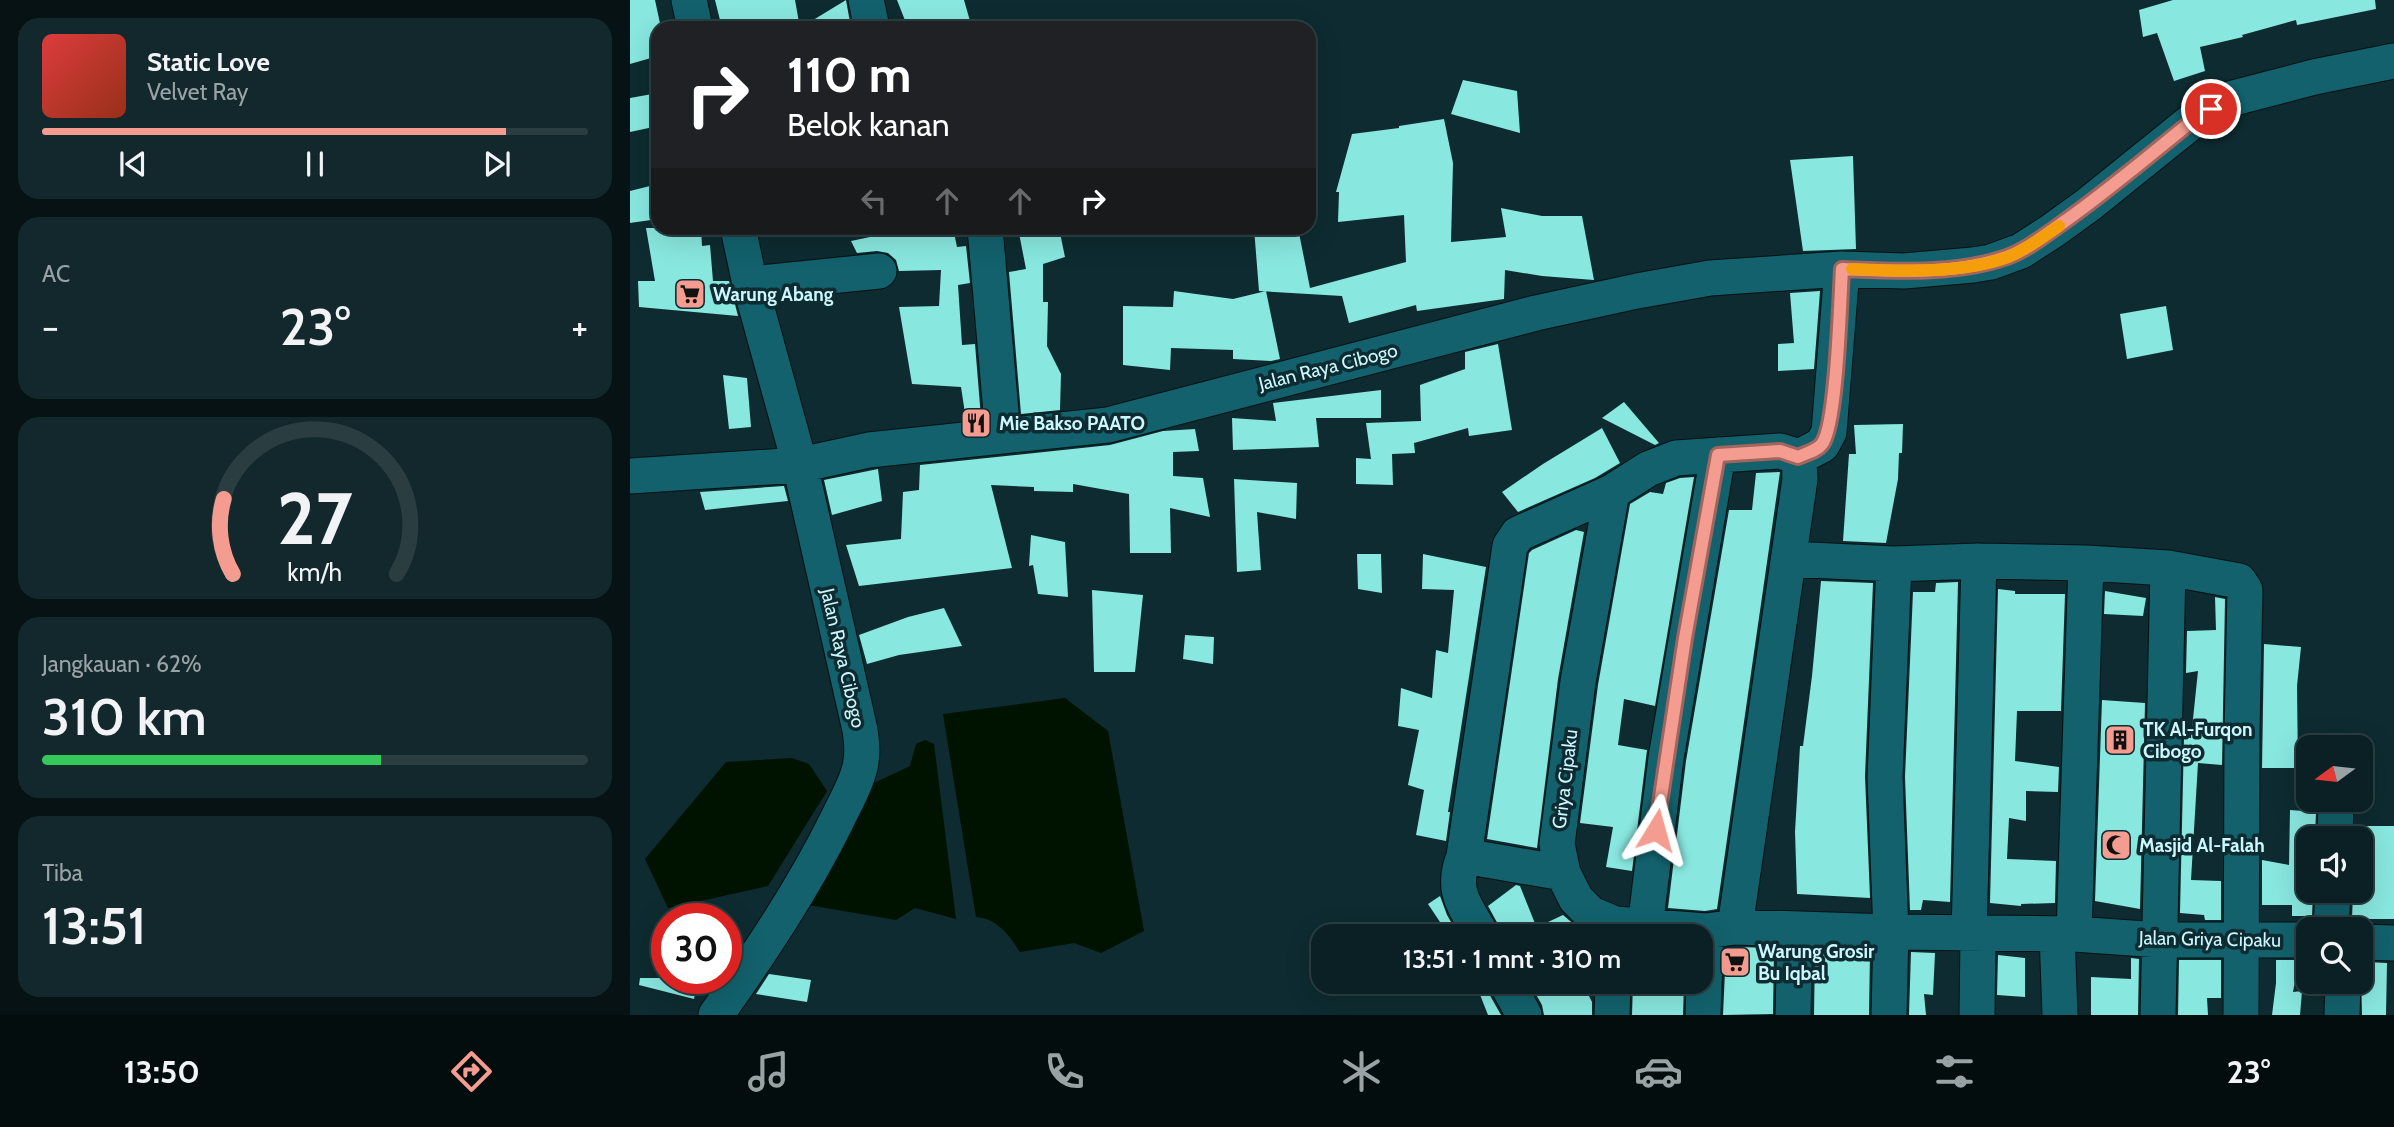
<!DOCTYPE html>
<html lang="id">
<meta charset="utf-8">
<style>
:root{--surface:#0a2024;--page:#13282c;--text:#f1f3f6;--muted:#99a3a6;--line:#2a3e41;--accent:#f59c90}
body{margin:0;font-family:Cabin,sans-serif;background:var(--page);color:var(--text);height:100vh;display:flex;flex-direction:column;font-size:26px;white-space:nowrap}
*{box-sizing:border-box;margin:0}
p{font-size:23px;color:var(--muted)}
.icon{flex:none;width:38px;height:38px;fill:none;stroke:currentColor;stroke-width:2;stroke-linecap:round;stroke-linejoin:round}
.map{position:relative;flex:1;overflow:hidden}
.sheet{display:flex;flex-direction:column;gap:18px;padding:18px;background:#061214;width:630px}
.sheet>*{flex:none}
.top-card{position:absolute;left:21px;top:21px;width:665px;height:214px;border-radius:21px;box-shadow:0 7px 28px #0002,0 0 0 2px var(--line);background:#202124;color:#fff;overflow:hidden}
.needle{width:46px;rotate:255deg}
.buttons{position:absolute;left:1666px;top:735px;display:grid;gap:14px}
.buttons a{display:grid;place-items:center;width:77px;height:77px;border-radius:14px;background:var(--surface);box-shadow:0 7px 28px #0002,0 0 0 2px var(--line);font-size:35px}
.speed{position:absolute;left:21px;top:903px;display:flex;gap:14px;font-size:35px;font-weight:700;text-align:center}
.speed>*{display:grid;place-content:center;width:91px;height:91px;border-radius:50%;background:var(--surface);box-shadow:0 7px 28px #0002,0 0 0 2px var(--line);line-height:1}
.speed .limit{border:10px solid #d22;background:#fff;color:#111}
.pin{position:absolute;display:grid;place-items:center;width:60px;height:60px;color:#fff;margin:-30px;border:4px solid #fff;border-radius:50%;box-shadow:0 2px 7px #0007}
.me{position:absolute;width:77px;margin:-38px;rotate:8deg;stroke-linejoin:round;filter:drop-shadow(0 0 5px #0008)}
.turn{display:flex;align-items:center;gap:24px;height:147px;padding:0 21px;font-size:32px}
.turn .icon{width:91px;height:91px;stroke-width:2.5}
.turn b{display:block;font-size:49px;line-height:60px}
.lanes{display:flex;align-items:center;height:66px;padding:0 21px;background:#0003;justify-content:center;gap:35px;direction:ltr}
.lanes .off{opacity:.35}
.big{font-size:52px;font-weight:600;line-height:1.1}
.sheet .widget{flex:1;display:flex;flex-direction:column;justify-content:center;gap:10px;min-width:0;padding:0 24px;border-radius:21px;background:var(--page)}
.sheet .dial{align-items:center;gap:0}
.dial svg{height:182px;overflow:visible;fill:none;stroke:var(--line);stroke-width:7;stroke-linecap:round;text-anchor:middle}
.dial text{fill:var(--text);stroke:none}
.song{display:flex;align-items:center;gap:21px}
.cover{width:84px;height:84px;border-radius:10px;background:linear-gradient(135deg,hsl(0 70% 55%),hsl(10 70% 35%))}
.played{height:7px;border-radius:4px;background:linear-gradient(90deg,var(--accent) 85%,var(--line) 85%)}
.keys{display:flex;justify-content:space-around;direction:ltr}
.heat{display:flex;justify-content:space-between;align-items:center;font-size:38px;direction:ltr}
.charge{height:10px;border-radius:5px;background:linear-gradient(90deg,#34c759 62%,var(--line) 0)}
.trip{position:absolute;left:681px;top:924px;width:402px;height:70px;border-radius:21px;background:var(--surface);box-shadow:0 7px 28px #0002,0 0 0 2px var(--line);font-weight:600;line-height:70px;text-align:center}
.menu{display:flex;height:112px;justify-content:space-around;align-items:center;background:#040d0e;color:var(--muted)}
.menu .icon{width:49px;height:49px}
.menu .active{color:var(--accent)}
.menu b{font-size:32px;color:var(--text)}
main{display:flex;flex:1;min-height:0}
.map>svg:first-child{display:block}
.water{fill:#001301}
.building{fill:#88e7df}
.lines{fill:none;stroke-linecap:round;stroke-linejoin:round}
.minor-casing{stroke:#061213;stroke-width:37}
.minor{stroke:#12616c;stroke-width:35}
.route-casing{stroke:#9f655e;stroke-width:18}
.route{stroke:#f59c90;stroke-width:12}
.slow{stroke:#f59e0b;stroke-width:12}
.labels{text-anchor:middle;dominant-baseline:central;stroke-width:7;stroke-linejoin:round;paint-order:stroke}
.poi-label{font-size:19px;font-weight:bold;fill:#ccf7fe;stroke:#0d2b30;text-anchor:start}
.street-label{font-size:19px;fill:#ccf7fe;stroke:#0d2b30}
</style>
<main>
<section class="sheet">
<div class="widget">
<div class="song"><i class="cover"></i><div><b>Static Love</b><p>Velvet Ray</p></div></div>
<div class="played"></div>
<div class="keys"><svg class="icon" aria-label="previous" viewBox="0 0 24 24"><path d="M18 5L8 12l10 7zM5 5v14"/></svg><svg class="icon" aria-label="pause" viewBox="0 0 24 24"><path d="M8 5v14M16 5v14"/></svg><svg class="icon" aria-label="next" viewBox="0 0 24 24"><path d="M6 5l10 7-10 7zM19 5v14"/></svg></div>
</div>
<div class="widget"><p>AC</p>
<div class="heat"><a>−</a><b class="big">23°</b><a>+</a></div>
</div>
<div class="widget dial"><svg viewBox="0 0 100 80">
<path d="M14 69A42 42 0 1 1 86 69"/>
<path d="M14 69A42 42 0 0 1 10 36" stroke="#f59c90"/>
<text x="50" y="56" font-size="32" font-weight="700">27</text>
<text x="50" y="72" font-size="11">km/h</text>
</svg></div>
<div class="widget"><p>Jangkauan · 62%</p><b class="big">310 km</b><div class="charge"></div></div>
<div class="widget"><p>Tiba</p><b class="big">13:51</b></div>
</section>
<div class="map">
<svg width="1764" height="1015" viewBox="0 0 1764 1015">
<rect width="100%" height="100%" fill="#0d2b30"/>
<!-- water -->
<path class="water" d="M 435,698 L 478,731 L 514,931 L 471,953 L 444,943 L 390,952 C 379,935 368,919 346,917 L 313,714 Z
M 295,740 L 304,744 L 326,919 L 285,908 L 266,920 L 172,904 L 240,785 L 280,766 L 286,744 Z
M 162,758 L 179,764 L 197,791 L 138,886 L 38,908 L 15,859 L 96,762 Z"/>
<!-- building -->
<path class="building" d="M 0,0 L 25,0 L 31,28 L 28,28 L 28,56 L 0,64 Z
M 85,0 L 165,0 L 170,28 L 216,0 L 221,28 L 92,28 Z
M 267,0 L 334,0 L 342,28 L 278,28 Z
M 1543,0 L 1745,0 L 1746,9 L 1667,25 L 1666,20 L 1612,35 L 1613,37 L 1570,47 L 1575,71 L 1544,81 L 1527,33 L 1513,37 L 1509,10 Z
M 833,80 L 887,91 L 890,133 L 821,114 Z
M 28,93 L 28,126 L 0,132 L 0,98 Z
M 814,119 L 823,163 L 821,242 L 876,237 L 871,208 L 912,216 L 952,216 L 964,280 L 912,276 L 875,270 L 874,299 L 787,311 L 786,305 L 719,323 L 712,296 L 629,291 L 624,228 L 668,228 L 680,288 L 776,262 L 774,215 L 708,222 L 709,192 L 706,192 L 722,134 L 769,128 L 769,126 Z
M 1223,156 L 1226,249 L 1173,251 L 1160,160 Z
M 28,184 L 28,219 L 0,223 L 0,191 Z
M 16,228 L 71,228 L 72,246 L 80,245 L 83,281 L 99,281 L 108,316 L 9,307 L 8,281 L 25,281 Z
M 283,228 L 323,228 L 327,247 L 336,246 L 340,283 L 328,285 L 332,345 L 345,344 L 351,418 L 336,420 L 331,387 L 282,384 L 269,307 L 309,306 L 311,270 L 269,271 L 266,260 L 258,253 L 247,251 L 227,253 L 221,241 Z
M 388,228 L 429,228 L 435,257 L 413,264 L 413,302 L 418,302 L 417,346 L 431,374 L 430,410 L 391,414 L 379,272 L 396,269 Z
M 544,291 L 603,299 L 636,291 L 650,359 L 641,361 L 603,359 L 603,350 L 541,348 L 540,370 L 493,365 L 493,306 L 543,307 Z
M 1190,291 L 1184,369 L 1148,371 L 1148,344 L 1164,343 L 1160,293 Z
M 1536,306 L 1543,350 L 1497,359 L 1490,314 Z
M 868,344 L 882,430 L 839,436 L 838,428 L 784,443 L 785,453 L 762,454 L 763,485 L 726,484 L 726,458 L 741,459 L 736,423 L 791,421 L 790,385 L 835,369 L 835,352 Z
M 93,375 L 117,378 L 121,427 L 99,429 Z
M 751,390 L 751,418 L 686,418 L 689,447 L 603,450 L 602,418 L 646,421 L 643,403 Z
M 994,402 L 1029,443 L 1025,445 L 972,418 Z
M 1273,424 L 1272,453 L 1269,453 L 1268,479 L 1256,543 L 1213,541 L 1219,454 L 1226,454 L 1224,425 Z
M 972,428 L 990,463 L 965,478 L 888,512 L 872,492 L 913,464 Z
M 565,429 L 569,451 L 543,452 L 543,476 L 573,478 L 580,517 L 540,508 L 541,553 L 500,553 L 499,494 L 443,484 L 443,492 L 404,491 L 404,487 L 361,485 L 382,568 L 229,586 L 216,545 L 271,539 L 273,492 L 289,490 L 290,465 L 480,445 L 533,431 Z
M 248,469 L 252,501 L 202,515 L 194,480 Z
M 1150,472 L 1087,909 L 1075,911 L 1038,908 L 1056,761 L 1099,510 L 1122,510 L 1126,473 Z
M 1064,477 L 1025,706 L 994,699 L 988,745 L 1017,750 L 1002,871 L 976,867 L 983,827 L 950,823 L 968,685 L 1000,504 L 1020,492 L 1033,494 L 1036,483 L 1050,478 Z
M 604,479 L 667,483 L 666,519 L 627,512 L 631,570 L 607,572 Z
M 154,486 L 158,501 L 75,510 L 70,492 Z
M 946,530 L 954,532 L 928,679 L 907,848 L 857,839 L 899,553 L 902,550 Z
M 401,535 L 435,542 L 438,597 L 408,594 L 403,565 L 399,566 Z
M 727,554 L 751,554 L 752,593 L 728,589 Z
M 793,554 L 856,567 L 818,812 L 820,812 L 816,841 L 786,835 L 794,790 L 778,785 L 789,730 L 768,726 L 771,688 L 802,698 L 806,650 L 818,653 L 824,590 L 792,589 Z
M 1191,581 L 1243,583 L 1235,776 L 1240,898 L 1167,894 L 1165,832 L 1170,746 L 1173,746 L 1182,676 Z
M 1328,582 L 1320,902 L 1293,900 L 1291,910 L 1280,910 L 1275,777 L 1283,592 L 1305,592 L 1306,583 Z
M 1368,589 L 1385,591 L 1385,594 L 1435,594 L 1431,711 L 1387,711 L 1385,761 L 1429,767 L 1428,792 L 1396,791 L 1396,821 L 1379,818 L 1377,859 L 1426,861 L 1425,903 L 1391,904 L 1391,906 L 1360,903 Z
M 462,590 L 513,595 L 505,672 L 464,672 Z
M 1475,591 L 1516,598 L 1513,616 L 1474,614 Z
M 1585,597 L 1595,599 L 1592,765 L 1568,763 L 1561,880 L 1591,881 L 1591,920 L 1575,920 L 1574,915 L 1550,913 L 1554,737 L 1561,738 L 1568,671 L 1556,673 L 1557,631 L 1586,630 Z
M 314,608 L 332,646 L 269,655 L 237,664 L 229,635 L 278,617 Z
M 555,635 L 584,637 L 583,664 L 553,659 Z
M 1634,644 L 1671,647 L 1667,686 L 1668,768 L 1632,768 Z
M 1472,700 L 1515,703 L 1510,909 L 1465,901 Z
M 1660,810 L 1686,812 L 1685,838 L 1678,838 L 1678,891 L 1683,891 L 1682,916 L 1662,916 L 1662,905 L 1632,905 L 1632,860 L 1659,865 Z
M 1731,826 L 1764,826 L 1764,919 L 1722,919 L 1723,891 L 1731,891 Z
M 886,885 L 890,886 L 906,926 L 891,936 L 872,936 L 869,926 L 858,906 Z
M 810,896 L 817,915 L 829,936 L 816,936 L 818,934 L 798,904 Z
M 933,915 L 954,933 L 956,936 L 922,936 L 916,923 Z
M 1106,947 L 1144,948 L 1143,1014 L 1093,1015 L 1096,949 Z
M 1185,950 L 1240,951 L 1239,1015 L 1184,1015 Z
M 1281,952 L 1305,953 L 1303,995 L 1294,994 L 1296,1015 L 1279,1015 Z
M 1368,955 L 1395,958 L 1395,997 L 1367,995 Z
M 1501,958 L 1509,959 L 1508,1015 L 1461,1015 L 1461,977 L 1501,979 Z
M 1549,960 L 1591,960 L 1591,998 L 1577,998 L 1578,1015 L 1548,1015 Z
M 1646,960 L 1669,960 L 1663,992 L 1672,991 L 1670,1015 L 1642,1015 L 1646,983 Z
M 1735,962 L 1757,963 L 1756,1015 L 1732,1015 L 1731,974 L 1735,974 Z
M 139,974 L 181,980 L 177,1002 L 126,994 Z
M 10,978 L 68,978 L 64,999 L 9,985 Z
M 845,982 L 856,982 L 858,992 L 871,1015 L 858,1015 Z
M 899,982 L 952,982 L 962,1002 L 962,1015 L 914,1015 L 912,1005 Z
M 1003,982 L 1054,982 L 1053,1015 L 1002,1015 Z"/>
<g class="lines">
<!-- minor casing -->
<g class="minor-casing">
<path id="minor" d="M 59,0 L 65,28
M 236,0 L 242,28
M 355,228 L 373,435
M 120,284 L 249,271
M 1169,457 L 1192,445 L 1199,432 L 1212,269
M 0,476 L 170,465 L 120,284 L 108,228
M 982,492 L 948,682 L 927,844 L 933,873 L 946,899 L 961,914 L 985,924 L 1076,931 L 1105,927 L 1261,932 L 1444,934 L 1530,940 L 1678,940
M 1159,559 L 1264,564 L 1349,561 L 1456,563 L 1444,934
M 1456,563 L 1538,568 L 1528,1015
M 1538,568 L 1609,581 L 1615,590 L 1612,733 L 1611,1015
M 1705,838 L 1706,800
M 834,856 L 933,873
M 1015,927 L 1036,758 L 1088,455
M 1701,929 L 1703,891
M 1339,933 L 1349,561
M 1427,934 L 1430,1015
M 852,936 C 835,905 820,892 834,856 L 880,546 L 888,534 L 982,492 L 1018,469 L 1046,458 L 1150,451 L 1169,457 L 1170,479 L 1105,927
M 1731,942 L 1764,943
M 876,982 L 894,1015
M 86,1015 C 130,953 173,889 207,820 C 215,803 226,785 230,767 C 233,754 232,742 230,730 L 170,465 L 239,450 L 478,425 L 906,313 L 1007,291 L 1080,278 L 1212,269 L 1274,271 L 1343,265 L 1361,262 L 1391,251 L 1422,231 L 1458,205 L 1566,118 L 1596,100 L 1684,77 L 1764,61
M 982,1015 L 983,982
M 1073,1015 L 1076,931
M 1163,1015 L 1165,929
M 1259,1015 L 1261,932 L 1255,777 L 1264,564
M 1347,1015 L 1348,933
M 1712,1015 L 1713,982"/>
</g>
<!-- minor -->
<use href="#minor" class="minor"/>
</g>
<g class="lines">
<!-- route casing -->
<g class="route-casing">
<path id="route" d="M 1026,830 L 1055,638 L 1088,455 L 1150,451 L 1168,457 C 1176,453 1187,451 1192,444 C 1207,425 1210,300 1212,269 C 1265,271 1325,275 1377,257 C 1396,250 1414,236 1431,224 C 1478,191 1521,154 1566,118 L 1581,109"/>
</g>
<!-- route -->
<use href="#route" class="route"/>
<!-- slow -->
<path class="slow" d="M 1222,269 C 1271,271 1332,274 1378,257 C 1396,250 1413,237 1429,226"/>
</g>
<!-- icons -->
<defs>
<g id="supermarket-square" transform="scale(1.575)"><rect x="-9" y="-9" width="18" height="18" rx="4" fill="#f59c90" stroke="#0d2b30"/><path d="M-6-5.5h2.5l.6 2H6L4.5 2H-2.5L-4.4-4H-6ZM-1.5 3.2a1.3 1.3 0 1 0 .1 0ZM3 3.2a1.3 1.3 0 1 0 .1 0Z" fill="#111"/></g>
<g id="restaurant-square" transform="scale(1.575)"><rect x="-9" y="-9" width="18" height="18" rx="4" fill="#f59c90" stroke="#0d2b30"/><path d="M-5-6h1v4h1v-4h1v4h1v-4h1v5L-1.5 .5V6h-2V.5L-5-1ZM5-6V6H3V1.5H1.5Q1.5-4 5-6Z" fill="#111"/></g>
<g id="building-square" transform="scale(1.575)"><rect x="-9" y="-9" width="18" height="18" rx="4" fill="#f59c90" stroke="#0d2b30"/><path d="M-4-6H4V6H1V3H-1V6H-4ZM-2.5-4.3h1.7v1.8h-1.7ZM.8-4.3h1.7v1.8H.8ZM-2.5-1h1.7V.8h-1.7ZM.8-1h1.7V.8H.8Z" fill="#111"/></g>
<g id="mosque-square" transform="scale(1.575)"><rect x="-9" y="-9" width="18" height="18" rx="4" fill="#f59c90" stroke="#0d2b30"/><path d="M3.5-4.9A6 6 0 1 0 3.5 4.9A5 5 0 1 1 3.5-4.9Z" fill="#111"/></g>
</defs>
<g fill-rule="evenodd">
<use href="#supermarket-square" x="60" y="294"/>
<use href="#restaurant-square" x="346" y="423"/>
<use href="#building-square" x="1490" y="740"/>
<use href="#mosque-square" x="1486" y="845"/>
<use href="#supermarket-square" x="1105" y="962"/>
</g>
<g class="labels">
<!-- poi labels -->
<g class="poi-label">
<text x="83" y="294">Warung Abang</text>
<text x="369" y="423">Mie Bakso PAATO</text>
<text x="1513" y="729">TK Al-Furqon<tspan x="1513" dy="22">Cibogo</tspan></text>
<text x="1509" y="845">Masjid Al-Falah</text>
<text x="1128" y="951">Warung Grosir<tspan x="1128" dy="22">Bu Iqbal</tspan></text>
</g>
<!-- street labels -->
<g class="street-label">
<text transform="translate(698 367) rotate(-14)">Jalan Raya Cibogo</text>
<text transform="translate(213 658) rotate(77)">Jalan Raya Cibogo</text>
<text transform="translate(935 779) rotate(-83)">Griya Cipaku</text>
<text transform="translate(1580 939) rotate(1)">Jalan Griya Cipaku</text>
</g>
</g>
</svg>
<div class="buttons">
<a><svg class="needle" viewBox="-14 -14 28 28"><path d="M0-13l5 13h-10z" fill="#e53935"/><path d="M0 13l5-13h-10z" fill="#99a3a6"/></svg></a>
<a><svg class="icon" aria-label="sound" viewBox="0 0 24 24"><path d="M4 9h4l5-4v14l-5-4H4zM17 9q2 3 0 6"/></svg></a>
<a><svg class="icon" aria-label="search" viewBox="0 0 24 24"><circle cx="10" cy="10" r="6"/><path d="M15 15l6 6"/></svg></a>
</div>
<div class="speed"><div class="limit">30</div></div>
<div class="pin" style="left:1581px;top:109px;background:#d93025"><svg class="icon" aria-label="arrive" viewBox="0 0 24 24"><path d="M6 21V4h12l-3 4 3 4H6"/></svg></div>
<svg class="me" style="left:1026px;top:830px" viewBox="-20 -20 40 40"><path d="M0-17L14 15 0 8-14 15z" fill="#f59c90" stroke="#fff" stroke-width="4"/></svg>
<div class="trip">13:51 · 1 mnt · 310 m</div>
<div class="top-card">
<div class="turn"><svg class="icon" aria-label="right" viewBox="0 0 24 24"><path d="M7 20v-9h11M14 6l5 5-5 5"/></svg><div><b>110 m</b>Belok kanan</div></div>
<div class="lanes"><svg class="icon off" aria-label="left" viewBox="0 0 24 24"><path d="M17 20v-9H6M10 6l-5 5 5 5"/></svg><svg class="icon off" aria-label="ahead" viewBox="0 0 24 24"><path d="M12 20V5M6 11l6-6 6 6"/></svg><svg class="icon off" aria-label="ahead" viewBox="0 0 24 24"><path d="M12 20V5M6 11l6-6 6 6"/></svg><svg class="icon" aria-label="right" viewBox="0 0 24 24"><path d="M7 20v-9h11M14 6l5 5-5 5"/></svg></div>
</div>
</div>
</main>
<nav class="menu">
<b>13:50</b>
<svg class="icon active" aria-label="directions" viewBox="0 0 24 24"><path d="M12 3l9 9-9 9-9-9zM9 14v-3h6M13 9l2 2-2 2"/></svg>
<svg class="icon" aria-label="music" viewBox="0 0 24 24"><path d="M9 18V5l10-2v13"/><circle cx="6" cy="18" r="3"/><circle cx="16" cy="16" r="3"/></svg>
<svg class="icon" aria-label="phone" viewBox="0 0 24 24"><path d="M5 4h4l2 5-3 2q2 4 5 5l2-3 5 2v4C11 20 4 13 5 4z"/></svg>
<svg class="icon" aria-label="climate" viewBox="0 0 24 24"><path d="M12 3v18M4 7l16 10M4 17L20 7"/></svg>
<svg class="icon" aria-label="car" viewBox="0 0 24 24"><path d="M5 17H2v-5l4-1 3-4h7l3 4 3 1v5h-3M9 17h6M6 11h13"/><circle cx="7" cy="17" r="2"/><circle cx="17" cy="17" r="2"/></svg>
<svg class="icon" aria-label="filters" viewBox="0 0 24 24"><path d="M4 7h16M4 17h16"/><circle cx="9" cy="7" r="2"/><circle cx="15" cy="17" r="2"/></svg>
<b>23°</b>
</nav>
